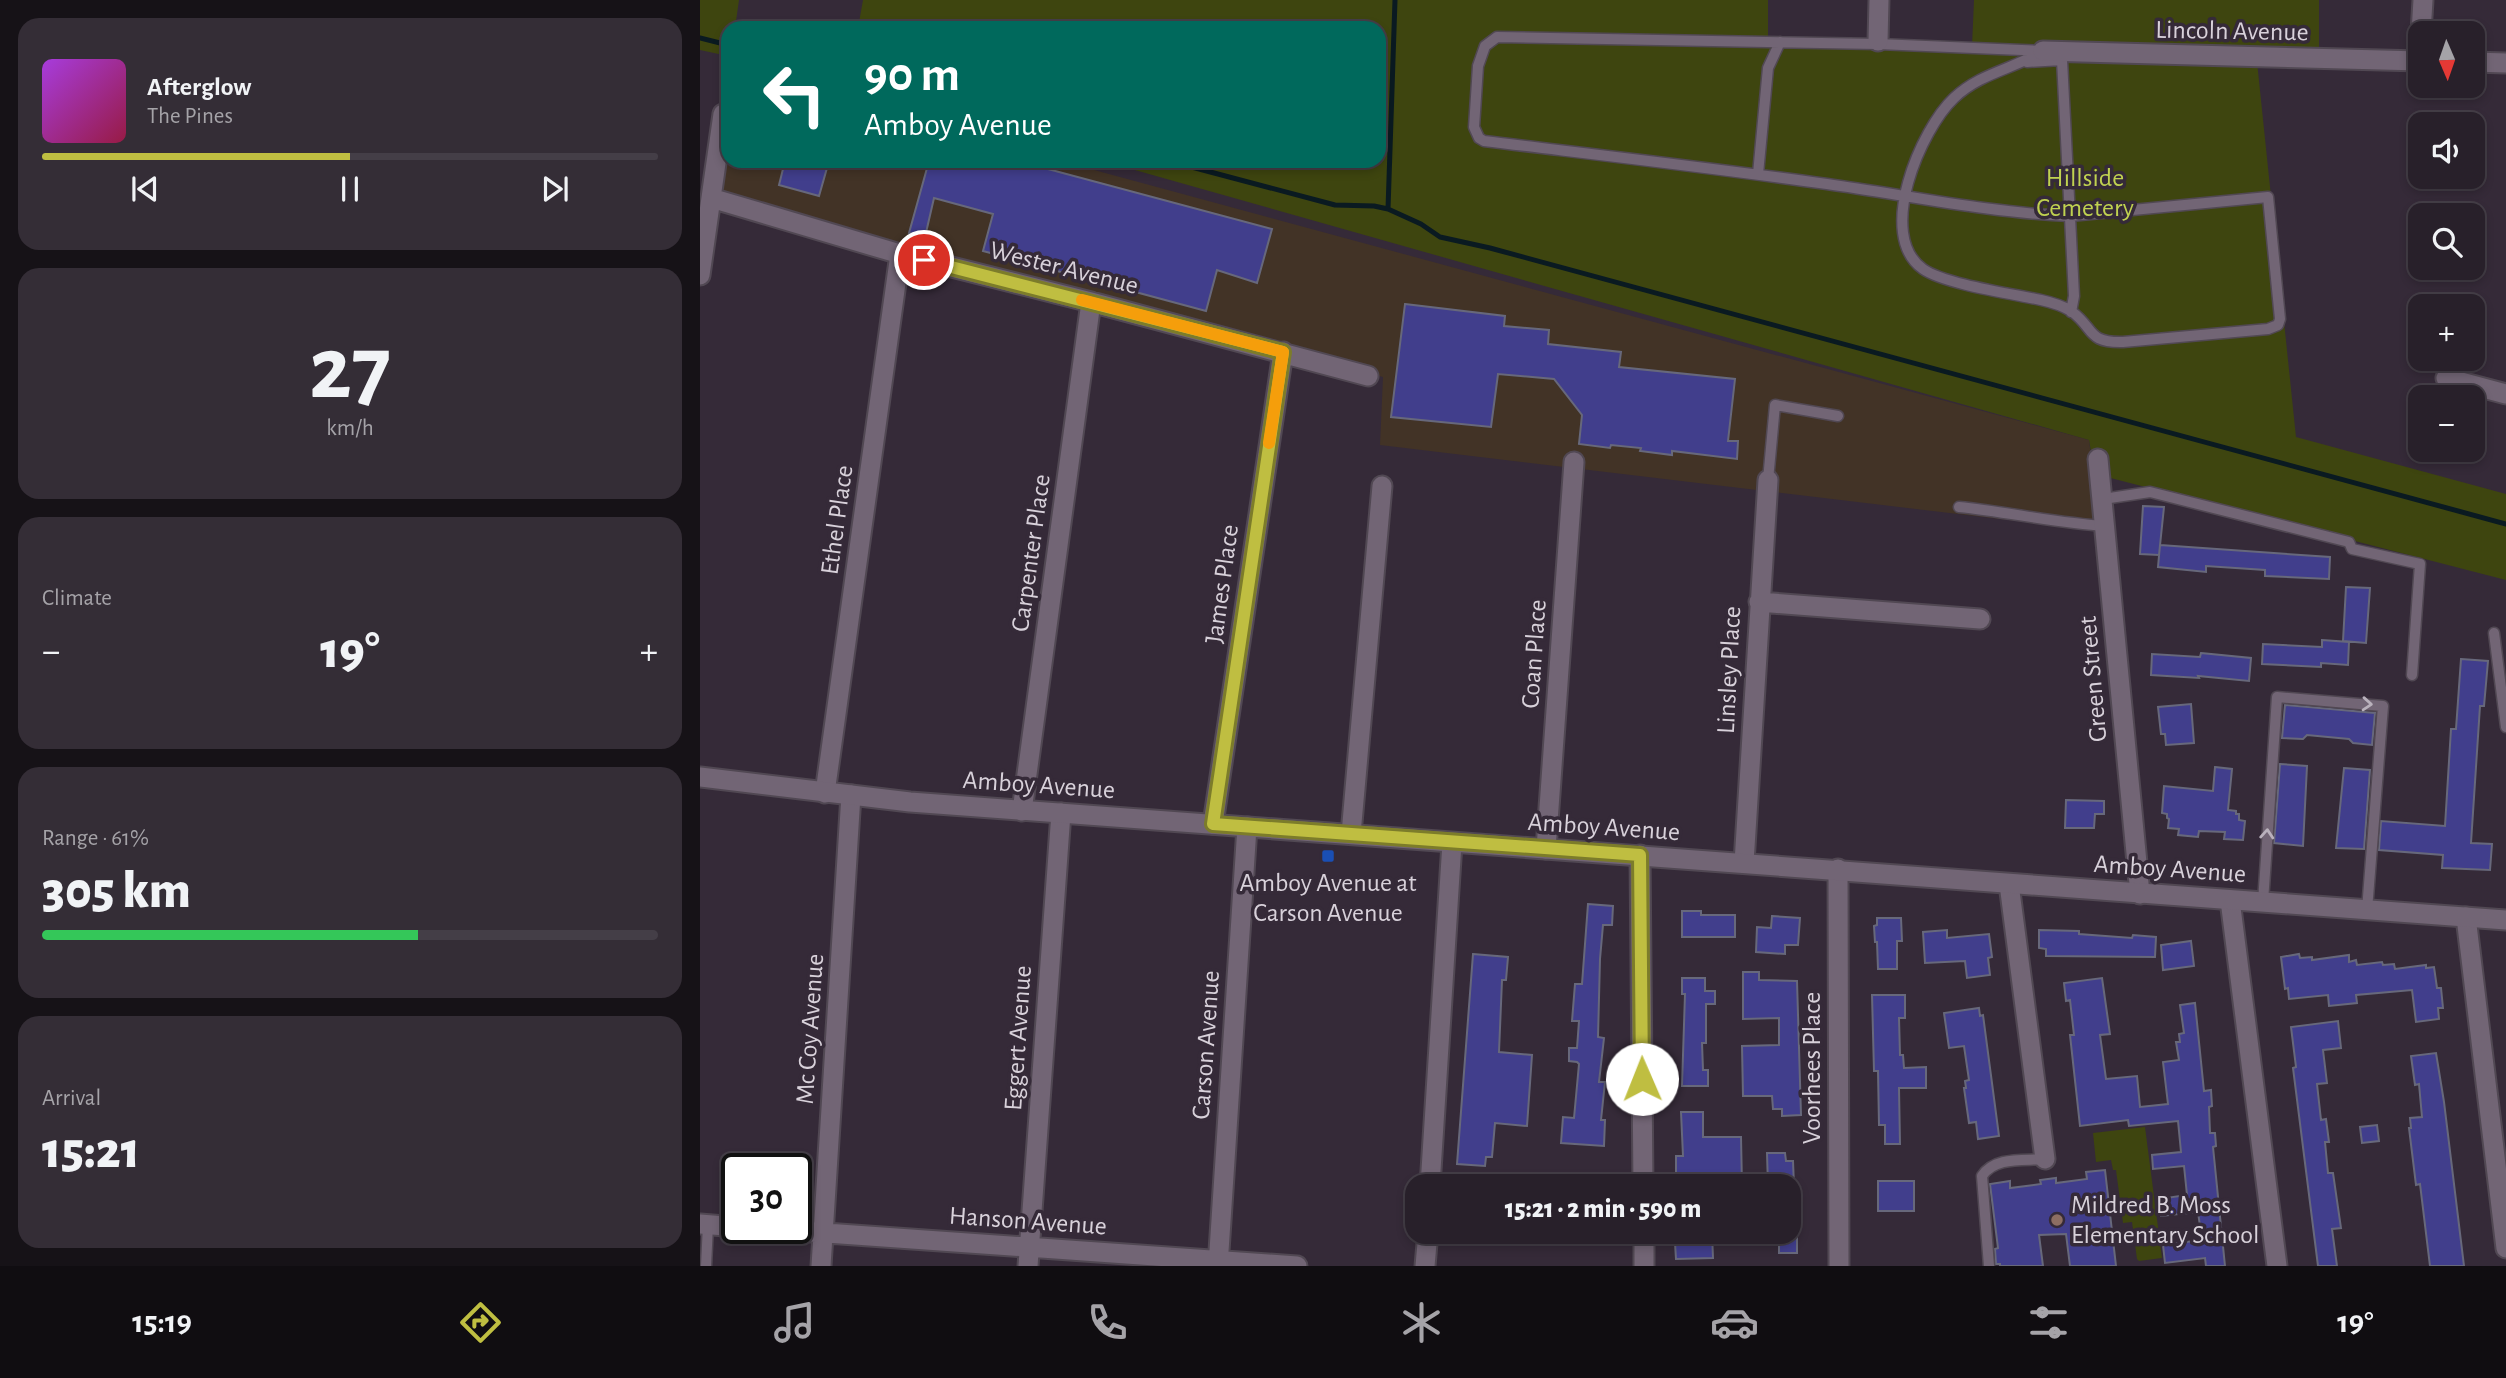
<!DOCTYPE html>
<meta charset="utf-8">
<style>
:root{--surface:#28202a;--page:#342d36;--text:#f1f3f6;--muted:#a5a3a8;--line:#443e47;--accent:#bfbe41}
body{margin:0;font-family:"Alegreya Sans",sans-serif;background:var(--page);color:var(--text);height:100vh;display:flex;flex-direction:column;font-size:26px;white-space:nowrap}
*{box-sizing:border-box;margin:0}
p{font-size:23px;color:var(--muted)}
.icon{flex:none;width:38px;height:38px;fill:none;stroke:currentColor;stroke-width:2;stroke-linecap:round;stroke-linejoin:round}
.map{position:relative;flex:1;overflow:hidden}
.sheet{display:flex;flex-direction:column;gap:18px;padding:18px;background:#161217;width:700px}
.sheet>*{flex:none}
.hud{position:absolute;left:21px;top:21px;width:665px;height:147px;border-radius:21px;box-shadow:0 4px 10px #0003,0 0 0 2px var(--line);background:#00695c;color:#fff;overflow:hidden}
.needle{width:46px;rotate:178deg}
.fabs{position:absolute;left:1708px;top:21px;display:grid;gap:14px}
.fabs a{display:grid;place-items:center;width:77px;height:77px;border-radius:14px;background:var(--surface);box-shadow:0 4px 10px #0003,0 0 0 2px var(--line);font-size:35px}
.speed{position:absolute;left:21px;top:1153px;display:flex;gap:14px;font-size:35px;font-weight:700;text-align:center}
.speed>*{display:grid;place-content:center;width:91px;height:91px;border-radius:50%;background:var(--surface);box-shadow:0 4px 10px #0003,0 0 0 2px var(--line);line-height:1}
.speed .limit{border:4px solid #111;border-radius:10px;background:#fff;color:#111}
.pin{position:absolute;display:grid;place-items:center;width:60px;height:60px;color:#fff;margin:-30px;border:4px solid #fff;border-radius:50%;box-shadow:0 2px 7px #0007}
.me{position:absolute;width:77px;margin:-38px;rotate:359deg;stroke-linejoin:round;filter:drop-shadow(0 0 5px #0008)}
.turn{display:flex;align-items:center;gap:24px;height:147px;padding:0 28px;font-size:32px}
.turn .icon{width:91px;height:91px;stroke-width:2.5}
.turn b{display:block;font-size:49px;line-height:60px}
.big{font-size:52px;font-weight:800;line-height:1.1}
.sheet .card{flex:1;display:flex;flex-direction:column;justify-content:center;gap:10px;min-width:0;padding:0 24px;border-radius:21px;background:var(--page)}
.sheet .dial{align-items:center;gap:0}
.dial b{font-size:91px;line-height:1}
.song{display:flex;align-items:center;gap:21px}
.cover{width:84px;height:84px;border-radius:10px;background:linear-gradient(135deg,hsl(280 70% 55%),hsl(340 70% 35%))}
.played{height:7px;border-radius:4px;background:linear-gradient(90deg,var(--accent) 50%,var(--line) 50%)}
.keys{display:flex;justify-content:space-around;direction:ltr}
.heat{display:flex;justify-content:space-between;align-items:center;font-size:38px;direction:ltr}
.charge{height:10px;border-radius:5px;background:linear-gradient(90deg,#34c759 61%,var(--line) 0)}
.trip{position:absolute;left:705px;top:1174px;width:396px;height:70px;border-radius:21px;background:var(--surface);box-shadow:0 4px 10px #0003,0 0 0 2px var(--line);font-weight:800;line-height:70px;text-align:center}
.tab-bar{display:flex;height:112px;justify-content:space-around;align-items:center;background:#100d11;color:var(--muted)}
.tab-bar .icon{width:49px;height:49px}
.tab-bar .active{color:var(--accent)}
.tab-bar b{font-size:32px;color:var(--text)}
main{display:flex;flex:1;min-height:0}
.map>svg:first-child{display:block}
.industrial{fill:#423326}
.green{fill:#3e450f}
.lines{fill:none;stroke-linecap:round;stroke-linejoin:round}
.stream{stroke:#0a1a21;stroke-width:5}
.building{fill:#413e8c;stroke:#67687b;stroke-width:2}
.service-casing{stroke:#514853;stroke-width:13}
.minor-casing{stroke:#514853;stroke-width:23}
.tertiary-casing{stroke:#514853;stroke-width:23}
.service{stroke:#726575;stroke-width:10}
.minor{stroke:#726575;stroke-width:19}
.tertiary{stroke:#726575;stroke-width:19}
.oneway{stroke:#b9b1bc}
.route-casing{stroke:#7c7c2a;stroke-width:18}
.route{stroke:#bfbe41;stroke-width:12}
.slow{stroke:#f59e0b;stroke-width:12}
.transit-dot{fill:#1a4fb4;stroke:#352a38;stroke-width:2.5}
.education-dot{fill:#8d6e63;stroke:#352a38;stroke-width:2.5}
.labels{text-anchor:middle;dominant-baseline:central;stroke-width:7;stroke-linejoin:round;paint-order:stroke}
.street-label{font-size:26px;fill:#d8d1da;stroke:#352a38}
.park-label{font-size:26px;fill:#c0d250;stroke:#352a38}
.poi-label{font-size:26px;fill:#d8d1da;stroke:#352a38}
</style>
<main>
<section class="sheet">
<div class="card">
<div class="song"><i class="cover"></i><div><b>Afterglow</b><p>The Pines</p></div></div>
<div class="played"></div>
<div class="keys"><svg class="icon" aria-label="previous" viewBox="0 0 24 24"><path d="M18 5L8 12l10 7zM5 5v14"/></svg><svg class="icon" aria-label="pause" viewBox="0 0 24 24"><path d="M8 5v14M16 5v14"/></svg><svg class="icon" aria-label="next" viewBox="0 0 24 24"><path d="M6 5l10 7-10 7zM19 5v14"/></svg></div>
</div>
<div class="card dial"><b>27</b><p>km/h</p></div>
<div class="card"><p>Climate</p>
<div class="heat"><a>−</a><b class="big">19°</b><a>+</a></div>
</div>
<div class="card"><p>Range · 61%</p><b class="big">305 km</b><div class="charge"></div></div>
<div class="card"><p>Arrival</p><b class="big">15:21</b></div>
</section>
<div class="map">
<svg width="1806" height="1266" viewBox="0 0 1806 1266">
<rect width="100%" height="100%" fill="#352a38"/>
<!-- industrial -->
<path class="industrial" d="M 28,95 L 28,161 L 361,161 L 1389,440 L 1400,531 L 680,445 L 683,377 L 9,194 Z"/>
<!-- green -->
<path class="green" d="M 0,0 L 39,0 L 35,28 L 28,28 L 28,56 L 0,50 Z
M 163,0 L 1068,0 L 1068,41 L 1272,46 L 1274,0 L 1619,0 L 1619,52 L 1556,52 L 1596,437 L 1806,494 L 1806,580 L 1395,474 L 1389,440 L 403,161 L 679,161 L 679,28 L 158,28 Z
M 1445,1127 L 1462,1258 L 1439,1261 L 1437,1259 L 1432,1222 L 1423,1223 L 1416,1170 L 1413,1170 L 1411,1160 L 1396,1162 L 1393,1133 Z"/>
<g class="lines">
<!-- stream -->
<path class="stream" d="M 0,38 L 28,45
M 469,161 L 635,205 L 674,206 L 688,209 L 721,224 L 740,237 L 790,248 L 1806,524
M 688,209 L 695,0"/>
</g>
<!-- building -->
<path class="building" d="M 85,161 L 129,161 L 119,196 L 79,185 Z
M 229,161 L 318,161 L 572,229 L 557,283 L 517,270 L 506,311 L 283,251 L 293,214 L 234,198 L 225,237 L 209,233 Z
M 705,304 L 805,316 L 804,326 L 849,330 L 848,344 L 921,352 L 919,367 L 1035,379 L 1028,441 L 1038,441 L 1037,459 L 972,451 L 972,455 L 940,451 L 941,448 L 911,445 L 910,448 L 879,444 L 882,415 L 854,379 L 798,374 L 791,427 L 691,417 Z
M 1443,506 L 1464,507 L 1459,555 L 1440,554 Z
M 1460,545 L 1630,557 L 1629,579 L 1565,576 L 1565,570 L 1506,566 L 1506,572 L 1458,567 Z
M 1646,587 L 1670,588 L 1666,643 L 1643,641 Z
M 1622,640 L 1649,642 L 1648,665 L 1621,663 L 1621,667 L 1562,664 L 1563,644 L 1622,647 Z
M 1501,653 L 1551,658 L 1549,681 L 1498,676 L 1499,678 L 1451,675 L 1452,654 L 1500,657 Z
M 1761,659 L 1788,661 L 1784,706 L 1780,706 L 1771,843 L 1792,844 L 1790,870 L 1742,868 L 1743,855 L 1679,850 L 1681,821 L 1745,826 L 1751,729 L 1756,729 Z
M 1491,704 L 1494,743 L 1466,745 L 1465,734 L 1461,734 L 1458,707 Z
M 1585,705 L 1675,713 L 1672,745 L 1653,743 L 1649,739 L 1607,735 L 1603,739 L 1582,738 Z
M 1580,764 L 1607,766 L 1603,846 L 1574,843 Z
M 1515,767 L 1532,769 L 1528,810 L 1536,811 L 1536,814 L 1539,814 L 1539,820 L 1545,821 L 1543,840 L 1524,839 L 1525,832 L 1499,831 L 1498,837 L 1478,835 L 1479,829 L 1468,828 L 1469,819 L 1467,818 L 1467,814 L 1462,813 L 1464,786 L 1513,791 Z
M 1644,768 L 1670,770 L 1664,849 L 1636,848 Z
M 1366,800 L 1404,801 L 1404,814 L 1395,814 L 1394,828 L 1365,828 Z
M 888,904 L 913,906 L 912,925 L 903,925 L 900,959 L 898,1037 L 904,1038 L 899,1082 L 905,1082 L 901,1120 L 905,1120 L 904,1146 L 861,1143 L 863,1117 L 874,1118 L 879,1064 L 877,1062 L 869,1061 L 869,1048 L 877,1048 L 879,1021 L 872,1021 L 875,984 L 882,984 Z
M 982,911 L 1001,911 L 1001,915 L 1035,915 L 1035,937 L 982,937 Z
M 1072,916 L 1100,918 L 1098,945 L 1085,945 L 1085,954 L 1056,952 L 1057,927 L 1071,928 Z
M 1177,918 L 1201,918 L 1202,941 L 1197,941 L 1197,969 L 1178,969 L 1177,942 L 1175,942 L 1174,926 L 1177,925 Z
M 1247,930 L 1247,938 L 1289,934 L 1292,957 L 1288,958 L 1290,975 L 1267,978 L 1265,961 L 1225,963 L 1223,932 Z
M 1339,930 L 1379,931 L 1379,934 L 1432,938 L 1433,935 L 1456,937 L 1455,957 L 1346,956 L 1346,949 L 1339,948 Z
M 1491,941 L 1494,966 L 1463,970 L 1461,945 Z
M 773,954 L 808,957 L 806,980 L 802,980 L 799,1052 L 832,1055 L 827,1126 L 795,1123 L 792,1157 L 786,1157 L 785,1166 L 757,1164 Z
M 1599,954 L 1600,958 L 1612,957 L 1612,960 L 1649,955 L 1649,962 L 1656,960 L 1657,965 L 1682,962 L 1683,965 L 1694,964 L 1695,969 L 1726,965 L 1726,968 L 1734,967 L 1737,988 L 1741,988 L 1743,1008 L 1738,1008 L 1739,1019 L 1716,1022 L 1712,990 L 1656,995 L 1657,1003 L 1629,1006 L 1628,995 L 1589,999 L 1588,988 L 1585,989 L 1581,957 Z
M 1043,972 L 1059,972 L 1059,980 L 1097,981 L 1101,1115 L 1082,1116 L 1082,1109 L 1073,1109 L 1072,1096 L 1043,1096 L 1042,1046 L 1079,1045 L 1079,1018 L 1043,1019 Z
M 982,978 L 1005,978 L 1005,991 L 1015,991 L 1015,1004 L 1006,1004 L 1006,1043 L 1002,1043 L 1003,1070 L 1008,1070 L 1008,1086 L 982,1086 L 985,994 L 982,994 Z
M 1402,978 L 1410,1034 L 1400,1035 L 1406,1079 L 1437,1076 L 1440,1107 L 1468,1104 L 1463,1062 L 1479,1060 L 1476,1042 L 1480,1042 L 1479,1034 L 1484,1033 L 1480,1005 L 1495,1003 L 1504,1091 L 1511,1090 L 1512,1106 L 1509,1107 L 1510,1133 L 1515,1133 L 1516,1146 L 1513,1147 L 1525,1266 L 1506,1266 L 1505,1258 L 1465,1263 L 1463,1245 L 1502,1240 L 1498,1212 L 1461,1216 L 1459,1199 L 1487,1195 L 1484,1166 L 1453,1169 L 1452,1155 L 1481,1152 L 1478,1121 L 1429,1126 L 1428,1120 L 1380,1126 L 1370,1035 L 1374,1035 L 1370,1000 L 1366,1001 L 1364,983 Z
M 1172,995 L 1205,995 L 1205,1018 L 1199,1018 L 1200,1055 L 1203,1055 L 1204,1068 L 1226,1067 L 1226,1088 L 1199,1088 L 1200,1144 L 1185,1144 L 1185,1125 L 1179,1125 L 1178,1071 L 1174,1071 Z
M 1279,1008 L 1280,1016 L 1283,1015 L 1299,1136 L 1278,1139 L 1276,1122 L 1269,1123 L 1264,1088 L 1266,1088 L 1265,1081 L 1269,1080 L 1264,1046 L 1249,1048 L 1244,1013 Z
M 1638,1021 L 1641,1048 L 1623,1050 L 1627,1083 L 1617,1084 L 1621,1120 L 1626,1119 L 1629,1142 L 1625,1142 L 1628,1173 L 1633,1173 L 1641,1228 L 1632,1229 L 1637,1266 L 1618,1266 L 1593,1068 L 1596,1067 L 1591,1027 Z
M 1736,1053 L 1744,1102 L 1764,1266 L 1730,1266 L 1720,1184 L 1716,1185 L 1709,1128 L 1711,1128 L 1710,1118 L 1722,1117 L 1719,1084 L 1715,1085 L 1711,1056 Z
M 981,1112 L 1003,1112 L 1003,1137 L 1041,1137 L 1042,1186 L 1025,1186 L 1025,1178 L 976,1179 L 976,1156 L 983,1156 Z
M 1677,1125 L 1679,1141 L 1662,1143 L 1660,1127 Z
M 1067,1153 L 1085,1153 L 1086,1161 L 1093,1161 L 1094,1186 L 1068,1186 Z
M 1405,1170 L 1416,1266 L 1370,1266 L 1366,1234 L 1339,1235 L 1343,1266 L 1300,1266 L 1300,1264 L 1296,1264 L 1295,1249 L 1298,1248 L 1290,1184 L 1310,1181 L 1310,1188 L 1341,1184 L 1340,1180 L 1356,1178 L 1356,1183 L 1387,1179 L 1386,1172 Z
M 1178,1181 L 1214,1181 L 1214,1211 L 1178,1211 Z
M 1079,1232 L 1097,1232 L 1097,1253 L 1079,1253 Z
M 1012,1233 L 1013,1258 L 976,1259 L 975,1243 L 983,1243 L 982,1234 Z"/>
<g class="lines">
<!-- service casing -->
<g class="service-casing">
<path id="service" d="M 1343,51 L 1178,44 L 797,37 L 785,46 L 778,66 L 774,127 L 779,138 L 784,141 C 899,155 1013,168 1127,184 C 1206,195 1291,213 1370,216 L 1568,197 L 1580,319 L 1578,325 L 1568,329 L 1423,342 C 1386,343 1395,328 1371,311 C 1363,306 1350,302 1341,300 C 1313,294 1244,284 1223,269 C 1175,235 1221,129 1254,98 C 1280,73 1314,69 1343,51
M 1327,62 L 1362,60 L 1374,296 L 1371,312
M 1058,174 L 1068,68 L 1080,42
M 1068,480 L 1075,405 L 1138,416
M 1403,499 L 1450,492 L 1649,542 L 1652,549 L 1720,564 L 1712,675
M 1259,507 C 1308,512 1356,523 1405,526
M 1794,633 L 1806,727
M 1563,902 L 1577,697 L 1683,706 L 1667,910
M 6,1266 L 8,1225
M 1289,1266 L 1282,1176 C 1295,1156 1324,1161 1345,1159"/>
</g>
<!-- minor casing -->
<g class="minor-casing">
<path id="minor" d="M 1721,33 L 1723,0
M 1178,41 L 1179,0
M 1343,51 L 1720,61
M 1773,62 L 1806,63
M 11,198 L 200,254 L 391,302 L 668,376
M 0,275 L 23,114
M 1746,378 L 1806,394
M 1398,459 L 1440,894
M 1059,602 L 1280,619
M 125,793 L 200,254
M 322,811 L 391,302
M 513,824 L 583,352
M 651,834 L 682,486
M 846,849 L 874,462
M 940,855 L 943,1186
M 1044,863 L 1068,480
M 1138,869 L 1139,1266
M 1309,884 L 1345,1159
M 1530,900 L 1577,1266
M 1766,917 L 1806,1248
M 730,1186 L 752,843
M 0,1224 L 37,1227
M 55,1228 L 597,1266
M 944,1232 L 944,1266
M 121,1266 L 151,795
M 328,1266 L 361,813
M 518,1266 L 547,827
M 725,1266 L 728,1232"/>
</g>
<!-- tertiary casing -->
<g class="tertiary-casing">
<path id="tertiary" d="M 0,777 L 210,802 L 1806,920"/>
</g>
<!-- service -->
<use href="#service" class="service"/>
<!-- minor -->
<use href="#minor" class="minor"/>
<!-- tertiary -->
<use href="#tertiary" class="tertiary"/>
</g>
<!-- one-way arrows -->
<defs><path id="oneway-chevron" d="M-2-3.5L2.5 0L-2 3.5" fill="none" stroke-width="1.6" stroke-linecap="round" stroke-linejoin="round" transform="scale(1.75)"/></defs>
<g class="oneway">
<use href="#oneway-chevron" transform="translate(1667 704) rotate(4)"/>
<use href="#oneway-chevron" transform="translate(1567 834) rotate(-86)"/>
</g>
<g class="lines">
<!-- route casing -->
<g class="route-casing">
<path id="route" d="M 224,260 L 583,352 L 513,824 L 940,855 L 942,1079"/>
</g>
<!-- route -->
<use href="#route" class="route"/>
<!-- slow -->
<path class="slow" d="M 382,300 L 583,352 L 569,443"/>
</g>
<!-- markers -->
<rect class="transit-dot" x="621" y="849" width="14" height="14" rx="3.5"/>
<circle class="education-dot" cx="1357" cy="1220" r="7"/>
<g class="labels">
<!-- street labels -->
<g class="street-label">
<text transform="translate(1532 31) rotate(1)">Lincoln Avenue</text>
<text transform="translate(364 268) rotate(14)">Wester Avenue</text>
<text transform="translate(137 520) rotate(-82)">Ethel Place</text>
<text transform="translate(331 553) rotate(-82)">Carpenter Place</text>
<text transform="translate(522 584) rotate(-82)">James Place</text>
<text transform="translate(834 654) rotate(-86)">Coan Place</text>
<text transform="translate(1029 670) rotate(-87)">Linsley Place</text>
<text transform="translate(1393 679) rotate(-95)">Green Street</text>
<text transform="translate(339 785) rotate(4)">Amboy Avenue</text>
<text transform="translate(904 827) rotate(4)">Amboy Avenue</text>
<text transform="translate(1470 869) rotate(4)">Amboy Avenue</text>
<text transform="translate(110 1029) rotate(-86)">Mc Coy Avenue</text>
<text transform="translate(318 1038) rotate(-86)">Eggert Avenue</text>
<text transform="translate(506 1045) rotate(-86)">Carson Avenue</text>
<text transform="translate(1112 1068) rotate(-90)">Voorhees Place</text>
<text transform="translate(328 1221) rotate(4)">Hanson Avenue</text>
</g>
<!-- park labels -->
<g class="park-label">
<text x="1385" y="178">Hillside<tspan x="1385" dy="30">Cemetery</tspan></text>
</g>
<!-- poi labels -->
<g class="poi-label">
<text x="628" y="883">Amboy Avenue at<tspan x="628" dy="30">Carson Avenue</tspan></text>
<text x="1371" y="1205" text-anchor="start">Mildred B. Moss<tspan x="1371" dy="30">Elementary School</tspan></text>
</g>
</g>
</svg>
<div class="fabs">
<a><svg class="needle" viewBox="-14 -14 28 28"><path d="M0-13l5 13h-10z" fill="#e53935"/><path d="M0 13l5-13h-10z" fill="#a5a3a8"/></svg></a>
<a><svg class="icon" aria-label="sound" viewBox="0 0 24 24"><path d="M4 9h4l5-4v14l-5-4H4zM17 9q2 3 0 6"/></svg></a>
<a><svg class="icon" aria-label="search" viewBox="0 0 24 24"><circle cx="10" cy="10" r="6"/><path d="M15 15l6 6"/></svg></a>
<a>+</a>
<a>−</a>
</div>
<div class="speed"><div class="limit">30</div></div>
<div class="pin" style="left:224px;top:260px;background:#d93025"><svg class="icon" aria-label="arrive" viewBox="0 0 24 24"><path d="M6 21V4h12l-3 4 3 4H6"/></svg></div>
<svg class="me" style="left:942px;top:1079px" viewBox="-20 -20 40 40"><circle r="19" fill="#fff"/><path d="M0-13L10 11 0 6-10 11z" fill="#bfbe41"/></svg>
<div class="trip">15:21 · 2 min · 590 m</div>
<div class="hud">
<div class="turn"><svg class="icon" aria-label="left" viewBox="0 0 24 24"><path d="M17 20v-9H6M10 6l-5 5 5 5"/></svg><div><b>90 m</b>Amboy Avenue</div></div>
</div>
</div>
</main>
<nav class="tab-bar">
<b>15:19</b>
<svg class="icon active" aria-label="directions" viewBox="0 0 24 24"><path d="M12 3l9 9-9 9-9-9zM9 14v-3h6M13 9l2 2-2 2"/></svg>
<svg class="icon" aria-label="music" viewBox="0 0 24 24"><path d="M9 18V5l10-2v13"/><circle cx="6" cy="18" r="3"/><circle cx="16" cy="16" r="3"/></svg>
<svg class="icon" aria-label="phone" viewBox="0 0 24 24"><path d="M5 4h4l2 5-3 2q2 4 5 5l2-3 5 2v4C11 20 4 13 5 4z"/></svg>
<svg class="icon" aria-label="climate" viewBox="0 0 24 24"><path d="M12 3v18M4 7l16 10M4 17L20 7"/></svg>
<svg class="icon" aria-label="car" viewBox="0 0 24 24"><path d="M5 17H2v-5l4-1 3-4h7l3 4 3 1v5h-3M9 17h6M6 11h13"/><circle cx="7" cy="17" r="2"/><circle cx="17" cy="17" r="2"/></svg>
<svg class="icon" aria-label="filters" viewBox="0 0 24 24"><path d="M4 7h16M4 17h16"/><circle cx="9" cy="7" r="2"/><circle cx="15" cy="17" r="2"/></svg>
<b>19°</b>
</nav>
